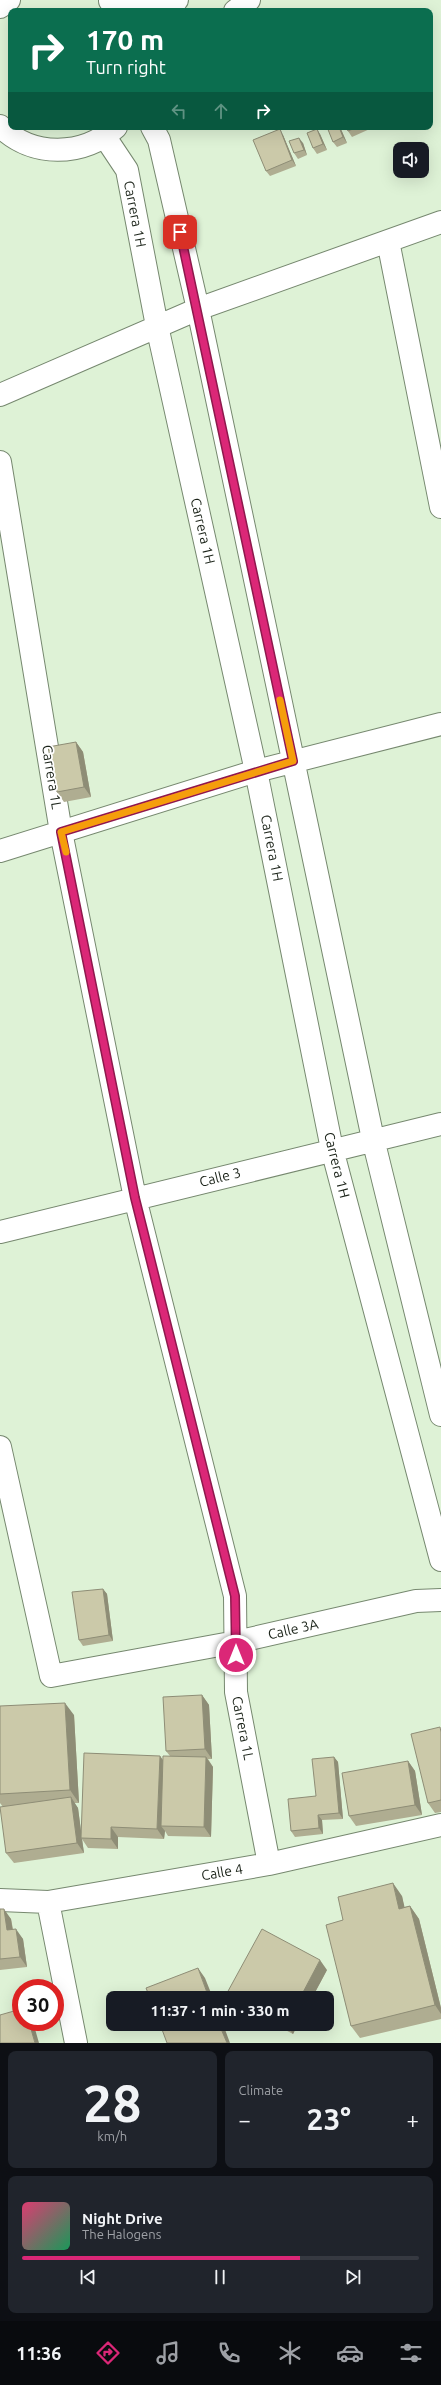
<!DOCTYPE html>
<meta charset="utf-8">
<style>
:root{--surface:#171b24;--page:#20242c;--text:#f1f3f6;--muted:#9ea1a6;--line:#363941;--accent:#db2777}
body{margin:0;font-family:Ubuntu,sans-serif;background:var(--page);color:var(--text);height:100vh;display:flex;flex-direction:column;font-size:15px;white-space:nowrap}
*{box-sizing:border-box;margin:0}
p{font-size:13px;color:var(--muted)}
.icon{flex:none;width:22px;height:22px;fill:none;stroke:currentColor;stroke-width:2;stroke-linecap:round;stroke-linejoin:round}
.map{position:relative;height:2043px;overflow:hidden}
.panel{display:flex;flex-direction:column;gap:8px;padding:8px;background:#0d0f14;flex:1}
.panel>*{flex:none}
.guide{position:absolute;left:8px;top:8px;width:425px;height:122px;border-radius:8px;box-shadow:0 4px 16px #0002;background:#0b6e4f;color:#fff;overflow:hidden}
.controls{position:absolute;left:393px;top:142px;display:grid;gap:8px}
.controls a{display:grid;place-items:center;width:36px;height:36px;border-radius:8px;background:var(--surface);box-shadow:0 4px 16px #0002;font-size:20px}
.speed{position:absolute;left:12px;top:1979px;display:flex;gap:8px;font-size:20px;font-weight:700;text-align:center}
.speed>*{display:grid;place-content:center;width:52px;height:52px;border-radius:50%;background:var(--surface);box-shadow:0 4px 16px #0002;line-height:1}
.speed .limit{border:6px solid #d22;background:#fff;color:#111}
.pin{position:absolute;display:grid;place-items:center;width:34px;height:34px;color:#fff;margin:-17px;border-radius:8px;box-shadow:0 2px 6px #0006}
.me{position:absolute;width:44px;margin:-22px;rotate:0deg;stroke-linejoin:round;filter:drop-shadow(0 0 3px #0008)}
.turn{display:flex;align-items:center;gap:14px;height:84px;padding:0 12px;font-size:18px}
.turn .icon{width:52px;height:52px;stroke-width:2.5}
.turn b{display:block;font-size:28px;line-height:34px}
.lanes{display:flex;align-items:center;height:38px;padding:0 12px;background:#0003;justify-content:center;gap:20px;direction:ltr}
.lanes .off{opacity:.35}
.big{font-size:30px;font-weight:700;line-height:1.1}
.panel .card{flex:1;display:flex;flex-direction:column;justify-content:center;gap:6px;min-width:0;padding:0 14px;border-radius:8px;background:var(--page)}
.panel .dial{align-items:center;gap:0}
.dial b{font-size:52px;line-height:1}
.song{display:flex;align-items:center;gap:12px}
.cover{width:48px;height:48px;border-radius:6px;background:linear-gradient(135deg,hsl(340 70% 55%),hsl(150 70% 35%))}
.played{height:4px;border-radius:2px;background:linear-gradient(90deg,var(--accent) 70%,var(--line) 70%)}
.keys{display:flex;justify-content:space-around;direction:ltr}
.heat{display:flex;justify-content:space-between;align-items:center;font-size:22px;direction:ltr}
.panel .tiles{flex:1;display:grid;gap:8px;grid-template-columns:1fr 1fr}
.card:last-child{grid-column:span 2}
.trip{position:absolute;left:106px;top:1991px;width:228px;height:40px;border-radius:8px;background:var(--surface);box-shadow:0 4px 16px #0002;font-weight:700;line-height:40px;text-align:center}
.tabs{display:flex;height:64px;justify-content:space-around;align-items:center;background:#090b0e;color:var(--muted)}
.tabs .icon{width:28px;height:28px}
.tabs .selected{color:var(--accent)}
.tabs b{font-size:18px;color:var(--text)}
.map>svg:first-child{display:block}
.lines{fill:none;stroke-linecap:round;stroke-linejoin:round}
.minor-casing{stroke:#76886f;stroke-width:24}
.highway-casing{stroke:#76886f;stroke-width:24}
.minor{stroke:#fff;stroke-width:22}
.highway{stroke:#fff;stroke-width:22}
.wall{fill:#afad91}
.shaded-wall{fill:#8e8d76}
.building{fill:#cbc9a9;stroke:#8e8d76}
.route-casing{stroke:#8e194d;stroke-width:10}
.route{stroke:#db2777;stroke-width:7}
.slow{stroke:#f59e0b;stroke-width:7}
.labels{text-anchor:middle;dominant-baseline:central;stroke-width:3.5;stroke-linejoin:round;paint-order:stroke}
.street-label{font-size:14px;fill:#1b2319;stroke:#fff}
</style>
<div class="map">
<svg width="441" height="2043" viewBox="0 0 441 2043">
<rect width="100%" height="100%" fill="#def2d6"/>
<g class="lines">
<!-- minor casing -->
<g class="minor-casing">
<path id="minor" d="M 152,127 L 159,140 L 198,309 L 373,1139 L 441,1415
M 105,137 L 127,170 L 157,326 L 256,771 L 332,1149 L 441,1560
M 388,241 L 441,507
M 0,395 L 198,309 L 441,222
M 0,462 L 61,832 L 135,1198 L 235,1596 L 236,1692 L 269,1864
M 0,851 L 256,771 L 441,724
M 0,1232 L 441,1124
M 0,1447 L 51,1676 L 236,1642 L 416,1601 L 441,1600
M 0,1900 L 48,1902 L 269,1864 L 441,1825
M 48,1902 L 76,2043"/>
</g>
<!-- highway casing -->
<g class="highway-casing">
<path id="highway" d="M 110,1 L 177,0
M 0,7 L 9,0
M 235,11 L 249,0
M 0,126 C 32,158 83,157 116,127"/>
</g>
<!-- minor -->
<use href="#minor" class="minor"/>
<!-- highway -->
<use href="#highway" class="highway"/>
</g>
<!-- wall -->
<path class="wall" d="M 340,127 L 347,143 L 337,147 L 333,142 Z
M 346,127 L 371,127 L 372,128 L 352,137 L 348,131 Z
M 320,134 L 327,150 L 317,154 L 313,148 Z
M 283,135 L 296,166 L 270,176 L 266,171 Z
M 303,143 L 307,155 L 298,159 L 294,153 Z
M 76,742 L 83,752 L 91,797 L 64,802 L 57,792 Z
M 103,1589 L 107,1594 L 113,1641 L 83,1646 L 79,1640 Z
M 202,1695 L 209,1705 L 212,1759 L 208,1759 L 213,1767 L 211,1837 L 168,1836 L 165,1831 L 164,1839 L 118,1837 L 118,1849 L 88,1848 L 82,1839 L 84,1853 L 14,1863 L 6,1853 L 3,1807 L 0,1803 L 0,1706 L 74,1715 L 79,1803 L 74,1803 L 78,1808 L 81,1832 L 160,1756 L 163,1760 L 170,1756 L 166,1751 Z
M 441,1729 L 441,1812 L 435,1813 L 428,1803 Z
M 334,1757 L 338,1762 L 343,1819 L 322,1820 L 323,1834 L 295,1837 L 291,1831 L 316,1796 Z
M 408,1761 L 415,1771 L 422,1815 L 356,1826 L 349,1816 Z
M 402,1896 L 404,1907 L 410,1906 L 419,1919 L 441,2008 L 441,2019 L 360,2038 L 351,2026 L 343,1920 Z
M 0,1909 L 11,1919 L 13,1929 L 23,1939 L 27,1967 L 0,1970 Z
M 327,1970 L 312,1998 L 231,1998 L 227,1993 Z
M 274,2024 L 298,2024 L 293,2034 Z"/>
<!-- shaded-wall -->
<path class="shaded-wall" d="M 339,127 L 340,127 L 347,143 L 343,137 Z
M 280,129 L 283,135 L 296,166 L 292,160 Z
M 317,129 L 320,134 L 327,150 L 323,144 Z
M 299,138 L 303,143 L 307,155 L 304,150 Z
M 76,742 L 83,752 L 91,797 L 84,787 Z
M 103,1589 L 107,1594 L 113,1641 L 109,1635 Z
M 202,1695 L 209,1705 L 212,1759 L 205,1749 Z
M 65,1703 L 74,1715 L 79,1803 L 70,1790 Z
M 160,1756 L 167,1766 L 161,1826 L 165,1831 L 164,1839 L 157,1829 Z
M 206,1757 L 213,1767 L 211,1837 L 204,1827 Z
M 334,1757 L 338,1762 L 343,1819 L 339,1813 Z
M 408,1761 L 415,1771 L 422,1815 L 415,1805 Z
M 71,1797 L 78,1808 L 82,1838 L 81,1838 L 82,1839 L 84,1853 L 77,1843 Z
M 318,1815 L 322,1820 L 323,1834 L 319,1828 Z
M 111,1827 L 118,1837 L 118,1849 L 111,1839 Z
M 393,1883 L 402,1896 L 408,1922 L 399,1909 Z
M 410,1906 L 419,1919 L 441,2008 L 441,2014 L 435,2005 Z
M 4,1909 L 11,1919 L 14,1940 L 7,1930 Z
M 16,1929 L 23,1939 L 27,1967 L 20,1957 Z
M 320,1960 L 327,1970 L 312,1998 L 300,1998 Z
M 198,1968 L 205,1978 L 213,1998 L 209,1998 Z
M 29,2022 L 33,2022 L 39,2043 L 35,2043 Z
M 219,2024 L 223,2024 L 230,2043 L 227,2043 Z
M 286,2024 L 298,2024 L 293,2034 Z"/>
<!-- building -->
<path class="building" d="M 327,127 L 339,127 L 343,137 L 333,142 Z
M 346,127 L 358,127 L 348,131 Z
M 280,129 L 292,160 L 266,171 L 253,140 Z
M 317,129 L 323,144 L 313,148 L 307,133 Z
M 299,138 L 304,150 L 294,153 L 289,141 Z
M 76,742 L 84,787 L 57,792 L 48,747 Z
M 103,1589 L 109,1635 L 79,1640 L 72,1592 Z
M 202,1695 L 205,1749 L 166,1751 L 163,1697 Z
M 65,1703 L 70,1790 L 0,1794 L 0,1706 Z
M 440,1727 L 441,1732 L 441,1800 L 428,1803 L 411,1734 Z
M 84,1753 L 160,1756 L 157,1829 L 111,1827 L 111,1839 L 81,1838 Z
M 163,1756 L 206,1757 L 204,1827 L 161,1826 Z
M 334,1757 L 339,1813 L 318,1815 L 319,1828 L 291,1831 L 288,1799 L 316,1796 L 312,1759 Z
M 408,1761 L 415,1805 L 349,1816 L 342,1773 Z
M 71,1797 L 77,1843 L 6,1853 L 0,1807 Z
M 393,1883 L 399,1909 L 410,1906 L 435,2005 L 351,2026 L 326,1925 L 343,1920 L 338,1897 Z
M 0,1909 L 4,1909 L 7,1930 L 16,1929 L 20,1957 L 0,1959 Z
M 262,1929 L 320,1960 L 300,1998 L 237,1998 L 227,1993 Z
M 198,1968 L 209,1998 L 150,1998 L 146,1988 Z
M 21,2009 L 21,2022 L 29,2022 L 35,2043 L 0,2043 L 0,2015 Z
M 160,2024 L 219,2024 L 227,2043 L 167,2043 Z"/>
<g class="lines">
<!-- route casing -->
<g class="route-casing">
<path id="route" d="M 180,232 L 293,761 L 61,832 L 135,1198 L 235,1596 L 236,1655"/>
</g>
<!-- route -->
<use href="#route" class="route"/>
<!-- slow -->
<path class="slow" d="M 66,852 L 61,832 L 293,761 L 280,700"/>
</g>
<g class="labels">
<!-- street labels -->
<g class="street-label">
<text transform="translate(135 214) rotate(79)">Carrera 1H</text>
<text transform="translate(203 531) rotate(77)">Carrera 1H</text>
<text transform="translate(52 777) rotate(81)">Carrera 1L</text>
<text transform="translate(272 848) rotate(79)">Carrera 1H</text>
<text transform="translate(337 1165) rotate(76)">Carrera 1H</text>
<text transform="translate(220 1177) rotate(-14)">Calle 3</text>
<text transform="translate(293 1629) rotate(-13)">Calle 3A</text>
<text transform="translate(243 1728) rotate(79)">Carrera 1L</text>
<text transform="translate(222 1872) rotate(-10)">Calle 4</text>
</g>
</g>
</svg>
<div class="controls">
<a><svg class="icon" aria-label="sound" viewBox="0 0 24 24"><path d="M4 9h4l5-4v14l-5-4H4zM17 9q2 3 0 6"/></svg></a>
</div>
<div class="speed"><div class="limit">30</div></div>
<div class="pin" style="left:180px;top:232px;background:#d93025"><svg class="icon" aria-label="arrive" viewBox="0 0 24 24"><path d="M6 21V4h12l-3 4 3 4H6"/></svg></div>
<svg class="me" style="left:236px;top:1655px" viewBox="-20 -20 40 40"><circle r="17" fill="#db2777" stroke="#fff" stroke-width="3"/><path d="M0-11L8 9 0 5-8 9z" fill="#fff"/></svg>
<div class="trip">11:37 · 1 min · 330 m</div>
<div class="guide">
<div class="turn"><svg class="icon" aria-label="right" viewBox="0 0 24 24"><path d="M7 20v-9h11M14 6l5 5-5 5"/></svg><div><b>170 m</b>Turn right</div></div>
<div class="lanes"><svg class="icon off" aria-label="left" viewBox="0 0 24 24"><path d="M17 20v-9H6M10 6l-5 5 5 5"/></svg><svg class="icon off" aria-label="ahead" viewBox="0 0 24 24"><path d="M12 20V5M6 11l6-6 6 6"/></svg><svg class="icon" aria-label="right" viewBox="0 0 24 24"><path d="M7 20v-9h11M14 6l5 5-5 5"/></svg></div>
</div>
</div>
<section class="panel">
<div class="tiles">
<div class="card dial"><b>28</b><p>km/h</p></div>
<div class="card"><p>Climate</p>
<div class="heat"><a>−</a><b class="big">23°</b><a>+</a></div>
</div>
<div class="card">
<div class="song"><i class="cover"></i><div><b>Night Drive</b><p>The Halogens</p></div></div>
<div class="played"></div>
<div class="keys"><svg class="icon" aria-label="previous" viewBox="0 0 24 24"><path d="M18 5L8 12l10 7zM5 5v14"/></svg><svg class="icon" aria-label="pause" viewBox="0 0 24 24"><path d="M8 5v14M16 5v14"/></svg><svg class="icon" aria-label="next" viewBox="0 0 24 24"><path d="M6 5l10 7-10 7zM19 5v14"/></svg></div>
</div>
</div>
</section>
<nav class="tabs">
<b>11:36</b>
<svg class="icon selected" aria-label="directions" viewBox="0 0 24 24"><path d="M12 3l9 9-9 9-9-9zM9 14v-3h6M13 9l2 2-2 2"/></svg>
<svg class="icon" aria-label="music" viewBox="0 0 24 24"><path d="M9 18V5l10-2v13"/><circle cx="6" cy="18" r="3"/><circle cx="16" cy="16" r="3"/></svg>
<svg class="icon" aria-label="phone" viewBox="0 0 24 24"><path d="M5 4h4l2 5-3 2q2 4 5 5l2-3 5 2v4C11 20 4 13 5 4z"/></svg>
<svg class="icon" aria-label="climate" viewBox="0 0 24 24"><path d="M12 3v18M4 7l16 10M4 17L20 7"/></svg>
<svg class="icon" aria-label="car" viewBox="0 0 24 24"><path d="M5 17H2v-5l4-1 3-4h7l3 4 3 1v5h-3M9 17h6M6 11h13"/><circle cx="7" cy="17" r="2"/><circle cx="17" cy="17" r="2"/></svg>
<svg class="icon" aria-label="filters" viewBox="0 0 24 24"><path d="M4 7h16M4 17h16"/><circle cx="9" cy="7" r="2"/><circle cx="15" cy="17" r="2"/></svg>
</nav>
